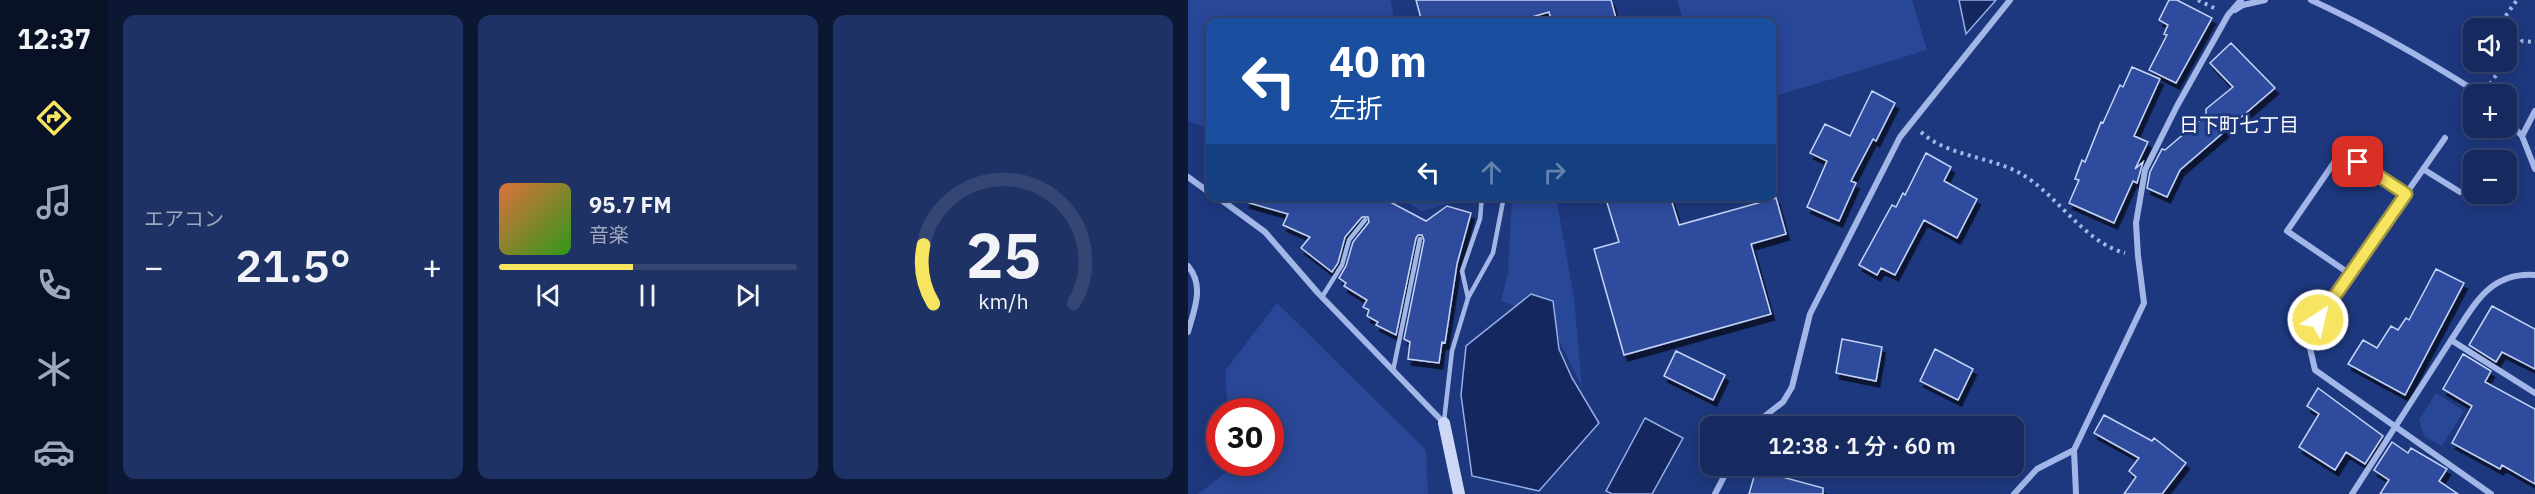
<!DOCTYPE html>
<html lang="ja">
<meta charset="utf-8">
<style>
:root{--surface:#162a5f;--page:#1f3265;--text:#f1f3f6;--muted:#9ea7bd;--line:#354674;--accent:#f7e561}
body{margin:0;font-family:"IBM Plex Sans","Noto Sans JP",sans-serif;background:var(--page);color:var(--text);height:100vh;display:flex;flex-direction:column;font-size:22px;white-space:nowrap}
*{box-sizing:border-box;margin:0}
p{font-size:20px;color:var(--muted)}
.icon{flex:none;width:33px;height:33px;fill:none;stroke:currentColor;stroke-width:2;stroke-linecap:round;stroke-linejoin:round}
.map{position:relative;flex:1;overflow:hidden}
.side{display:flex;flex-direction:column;gap:15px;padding:15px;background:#0c1734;width:1080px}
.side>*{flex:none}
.guide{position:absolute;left:18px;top:18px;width:570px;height:183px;border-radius:12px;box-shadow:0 3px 15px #0003,0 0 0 2px var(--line);background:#1a4fa0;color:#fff;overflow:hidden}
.buttons{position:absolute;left:1275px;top:18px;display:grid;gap:12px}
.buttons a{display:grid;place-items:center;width:54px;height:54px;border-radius:12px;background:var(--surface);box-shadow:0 3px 15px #0003,0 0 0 2px var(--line);font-size:30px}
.speed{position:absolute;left:18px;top:398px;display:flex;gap:12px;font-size:30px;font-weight:700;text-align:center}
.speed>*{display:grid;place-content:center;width:78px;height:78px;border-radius:50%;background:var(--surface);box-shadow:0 3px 15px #0003,0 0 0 2px var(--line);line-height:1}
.speed .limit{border:9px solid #d22;background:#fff;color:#111}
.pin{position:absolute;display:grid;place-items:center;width:51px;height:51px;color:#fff;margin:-26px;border-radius:12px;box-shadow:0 3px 9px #0006}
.me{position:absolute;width:66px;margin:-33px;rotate:35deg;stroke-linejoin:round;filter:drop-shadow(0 0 4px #0008)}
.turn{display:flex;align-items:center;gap:21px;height:126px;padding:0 24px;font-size:27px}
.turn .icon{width:78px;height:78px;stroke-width:2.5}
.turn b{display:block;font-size:42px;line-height:51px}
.lanes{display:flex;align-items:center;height:57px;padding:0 24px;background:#0003;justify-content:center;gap:30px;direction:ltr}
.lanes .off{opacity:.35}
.big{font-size:45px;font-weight:600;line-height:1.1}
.side .tile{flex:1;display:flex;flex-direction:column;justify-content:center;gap:9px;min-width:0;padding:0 21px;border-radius:12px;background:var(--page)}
.side .dial{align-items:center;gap:0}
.dial svg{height:156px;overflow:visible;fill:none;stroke:var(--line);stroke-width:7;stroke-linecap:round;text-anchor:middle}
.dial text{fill:var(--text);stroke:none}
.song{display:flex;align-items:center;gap:18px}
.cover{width:72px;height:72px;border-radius:9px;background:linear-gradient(135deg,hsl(20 70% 55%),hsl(110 70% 35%))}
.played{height:6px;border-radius:3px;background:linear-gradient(90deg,var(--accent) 45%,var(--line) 45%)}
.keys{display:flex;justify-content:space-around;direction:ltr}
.heat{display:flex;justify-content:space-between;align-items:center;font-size:33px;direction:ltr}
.side .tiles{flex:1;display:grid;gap:15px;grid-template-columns:repeat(3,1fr)}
.trip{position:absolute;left:512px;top:416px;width:324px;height:60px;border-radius:12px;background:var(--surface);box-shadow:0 3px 15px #0003,0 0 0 2px var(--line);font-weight:600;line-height:60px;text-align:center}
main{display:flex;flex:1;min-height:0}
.tabs{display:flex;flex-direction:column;width:108px;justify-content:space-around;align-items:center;background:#091126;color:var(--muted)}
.tabs .icon{width:42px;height:42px}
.tabs .active{color:var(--accent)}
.tabs b{font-size:27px;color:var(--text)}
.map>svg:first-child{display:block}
.green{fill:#284797}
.water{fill:#14275e;stroke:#96aeea;stroke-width:1.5}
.building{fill:#2e4c9d;stroke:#c6d4f6;stroke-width:1.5;filter:url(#shadow)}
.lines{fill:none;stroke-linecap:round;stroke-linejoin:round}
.path{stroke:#a2b6e8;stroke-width:4;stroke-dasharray:3 4.5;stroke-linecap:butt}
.lane{stroke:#a2b6e8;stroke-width:4.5}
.street{stroke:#a2b6e8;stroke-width:6}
.secondary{stroke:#cdd8f6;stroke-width:12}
.route-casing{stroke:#a1953f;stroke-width:15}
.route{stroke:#f7e561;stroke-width:10}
.labels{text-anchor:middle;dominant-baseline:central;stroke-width:6;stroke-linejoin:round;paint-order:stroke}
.neighbourhood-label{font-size:20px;fill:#fff;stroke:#1e387f}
</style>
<main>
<nav class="tabs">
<b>12:37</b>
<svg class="icon active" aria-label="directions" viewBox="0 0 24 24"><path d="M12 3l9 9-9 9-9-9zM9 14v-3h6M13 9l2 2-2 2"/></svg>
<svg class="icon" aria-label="music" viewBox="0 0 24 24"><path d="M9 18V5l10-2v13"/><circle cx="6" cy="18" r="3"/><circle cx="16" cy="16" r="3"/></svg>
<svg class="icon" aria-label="phone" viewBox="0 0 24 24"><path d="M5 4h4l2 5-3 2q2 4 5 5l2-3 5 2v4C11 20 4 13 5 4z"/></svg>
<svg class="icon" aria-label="climate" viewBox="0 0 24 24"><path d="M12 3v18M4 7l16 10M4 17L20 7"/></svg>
<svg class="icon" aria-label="car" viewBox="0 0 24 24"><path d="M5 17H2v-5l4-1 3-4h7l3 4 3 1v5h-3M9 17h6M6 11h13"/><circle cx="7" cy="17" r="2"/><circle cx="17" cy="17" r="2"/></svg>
</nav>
<section class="side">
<div class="tiles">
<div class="tile"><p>エアコン</p>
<div class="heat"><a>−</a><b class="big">21.5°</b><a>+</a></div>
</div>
<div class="tile">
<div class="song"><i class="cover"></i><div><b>95.7 FM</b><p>音楽</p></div></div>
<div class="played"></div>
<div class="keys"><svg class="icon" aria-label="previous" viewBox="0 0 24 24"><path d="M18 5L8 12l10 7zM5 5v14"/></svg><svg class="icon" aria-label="pause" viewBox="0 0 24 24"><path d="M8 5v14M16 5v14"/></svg><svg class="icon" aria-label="next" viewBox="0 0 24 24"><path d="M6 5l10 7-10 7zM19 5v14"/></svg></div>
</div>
<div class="tile dial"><svg viewBox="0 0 100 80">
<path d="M14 69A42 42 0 1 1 86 69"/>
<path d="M14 69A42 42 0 0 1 9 39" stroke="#f7e561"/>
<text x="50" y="56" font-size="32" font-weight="700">25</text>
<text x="50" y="72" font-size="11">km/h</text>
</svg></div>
</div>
</section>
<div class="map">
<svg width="1347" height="494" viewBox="0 0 1347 494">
<defs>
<filter id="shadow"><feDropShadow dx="3.5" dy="6" stdDeviation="0" flood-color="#0009"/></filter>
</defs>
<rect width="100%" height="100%" fill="#1e387f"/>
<!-- green -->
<path class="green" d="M 0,0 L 203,0 L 206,22 L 22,22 L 22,129 L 0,121 Z
M 489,0 L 724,0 L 739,50 L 584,97 L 584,22 L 496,22 Z
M 210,197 L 272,197 L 269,201 L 234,211 Z
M 324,197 L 368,197 L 386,298 L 394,387 L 360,318 L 313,301 L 320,273 Z
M 89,303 L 238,450 L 240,494 L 10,494 L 45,467 L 44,462 L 82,462 L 82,411 L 40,411 L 37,371 Z
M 1248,393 L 1276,411 L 1254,446 L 1236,436 L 1231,420 Z"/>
<!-- water -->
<path class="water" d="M 771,0 L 808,0 L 778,34 Z
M 343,294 L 365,301 L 371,349 L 384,378 L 411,423 L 351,491 L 284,476 L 273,395 L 278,346 Z
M 457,418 L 495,438 L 464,494 L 424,494 L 418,491 Z"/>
<!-- building -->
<path class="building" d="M 228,0 L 423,0 L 429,22 L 364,22 L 361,12 L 327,22 L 234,22 Z
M 981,0 L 989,0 L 1024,18 L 988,83 L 961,70 L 979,35 L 976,34 L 980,25 L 971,20 Z
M 1043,43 L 1087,88 L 992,170 L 979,197 L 959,188 L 962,172 L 974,149 L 977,150 L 1018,115 L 1018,109 L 1045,87 L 1022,63 Z
M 944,67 L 972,79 L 946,136 L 960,142 L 947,169 L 955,162 L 949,183 L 945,181 L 926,223 L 881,203 L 891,180 L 887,179 L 894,160 L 897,162 L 913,122 L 915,123 L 932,85 L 935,87 Z
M 684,91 L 707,103 L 688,141 L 685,139 L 663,181 L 668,183 L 651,221 L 619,207 L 639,161 L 622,153 L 637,124 L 662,136 Z
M 738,153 L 763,167 L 756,181 L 789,199 L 769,238 L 736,220 L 707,275 L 693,268 L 689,275 L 671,265 L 704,205 L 708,207 L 715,193 L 717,195 Z
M 59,196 L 191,196 L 238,221 L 259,206 L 283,213 L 269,264 L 257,343 L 254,342 L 251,363 L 220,359 L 222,342 L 216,339 L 236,240 L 234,235 L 230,235 L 228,238 L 208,335 L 188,325 L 190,322 L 179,316 L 181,310 L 175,307 L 179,300 L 156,286 L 158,283 L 151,278 L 158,266 L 165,242 L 181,222 L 180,217 L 174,217 L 157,237 L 150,263 L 144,272 L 113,248 L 122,237 L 95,225 L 100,214 L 58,202 Z
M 417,196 L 482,196 L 491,225 L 588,198 L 598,234 L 563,244 L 583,314 L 436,355 L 406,249 L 431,242 Z
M 1248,269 L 1276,283 L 1217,395 L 1160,364 L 1175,340 L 1189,348 L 1203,326 L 1210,330 L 1218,318 L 1221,320 Z
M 1304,306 L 1347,329 L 1347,369 L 1314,352 L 1308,362 L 1281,345 Z
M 654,339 L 694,347 L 688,381 L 648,373 Z
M 747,349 L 785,369 L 770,400 L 732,381 Z
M 488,351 L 537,375 L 525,400 L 476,376 Z
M 1275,354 L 1303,371 L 1297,382 L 1347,409 L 1347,484 L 1314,465 L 1312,469 L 1264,443 L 1284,406 L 1255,389 Z
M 1130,388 L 1195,436 L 1177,464 L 1158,452 L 1147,470 L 1111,447 L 1131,414 L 1119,406 Z
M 916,415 L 964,441 L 966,438 L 998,463 L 974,494 L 936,494 L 948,477 L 941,471 L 951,458 L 906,433 Z
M 1204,442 L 1220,453 L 1223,448 L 1259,469 L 1251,481 L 1270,494 L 1192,494 L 1201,480 L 1186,470 Z
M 568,470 L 635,488 L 635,494 L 561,494 Z"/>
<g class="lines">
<!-- path -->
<path class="path" d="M 1010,0 L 1028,9
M 1309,28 L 1329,0
M 1318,59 L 1334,41 L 1347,42
M 1279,71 L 1286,61
M 1302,84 L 1317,62
M 733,132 C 760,157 804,156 835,175 C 870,196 896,242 937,253"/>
<!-- lane -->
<path class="lane" d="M 134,297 L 154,265 L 161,240 L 177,220
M 280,298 L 274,271 L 292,219 L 294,196
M 205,371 L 232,239
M 256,421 L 264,351 L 280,298 L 305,253 L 316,196"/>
<!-- street -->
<path class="street" d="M 1123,0 C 1182,27 1237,59 1292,94
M 1047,10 L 1055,5 L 1077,0
M 1318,119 L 1334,136 L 1347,169
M 1334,136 L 1347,111
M 1257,138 L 1119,335 L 1127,370 L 1303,494
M 1235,169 L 1272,192
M 0,177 L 22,193
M 28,196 L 77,232 L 130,293 L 256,423
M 0,266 C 17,286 6,310 0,332
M 1162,274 L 1099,231 L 1154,151 L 1218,194
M 1263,340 C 1286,306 1300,272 1347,275
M 564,426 L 595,402 L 604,387 L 622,314 L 712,137 L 822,0
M 886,450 L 888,494
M 527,494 L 542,465
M 826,494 L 849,469 L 886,450 L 956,303 L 950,256 L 948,223 L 957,170 L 989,106 L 1040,15 L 1053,0
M 1164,494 L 1263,340 L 1347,393"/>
<!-- secondary -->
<path class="secondary" d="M 256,423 L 271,494"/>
</g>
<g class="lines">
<!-- route casing -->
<g class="route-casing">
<path id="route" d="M 1130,320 L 1218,194 L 1170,162"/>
</g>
<!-- route -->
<use href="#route" class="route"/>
</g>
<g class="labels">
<!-- neighbourhood labels -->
<g class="neighbourhood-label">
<text x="1051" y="124">日下町七丁目</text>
</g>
</g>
</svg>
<div class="buttons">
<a><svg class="icon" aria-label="sound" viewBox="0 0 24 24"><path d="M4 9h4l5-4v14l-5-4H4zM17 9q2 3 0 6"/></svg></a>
<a>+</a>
<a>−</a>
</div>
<div class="speed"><div class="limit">30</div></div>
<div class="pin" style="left:1170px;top:162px;background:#d93025"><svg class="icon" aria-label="arrive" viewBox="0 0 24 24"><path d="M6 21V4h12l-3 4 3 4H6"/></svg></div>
<svg class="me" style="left:1130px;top:320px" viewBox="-20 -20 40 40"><circle r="17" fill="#f7e561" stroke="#fff" stroke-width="3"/><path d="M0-11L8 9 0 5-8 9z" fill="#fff"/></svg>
<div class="trip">12:38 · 1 分 · 60 m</div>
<div class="guide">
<div class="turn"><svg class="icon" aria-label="left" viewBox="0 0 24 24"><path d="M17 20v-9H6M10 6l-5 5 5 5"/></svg><div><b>40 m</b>左折</div></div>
<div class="lanes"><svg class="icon" aria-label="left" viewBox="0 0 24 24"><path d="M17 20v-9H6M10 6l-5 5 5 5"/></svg><svg class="icon off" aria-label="ahead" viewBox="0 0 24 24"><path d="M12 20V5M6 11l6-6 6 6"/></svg><svg class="icon off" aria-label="right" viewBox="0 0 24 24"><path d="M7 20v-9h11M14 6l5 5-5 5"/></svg></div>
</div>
</div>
</main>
